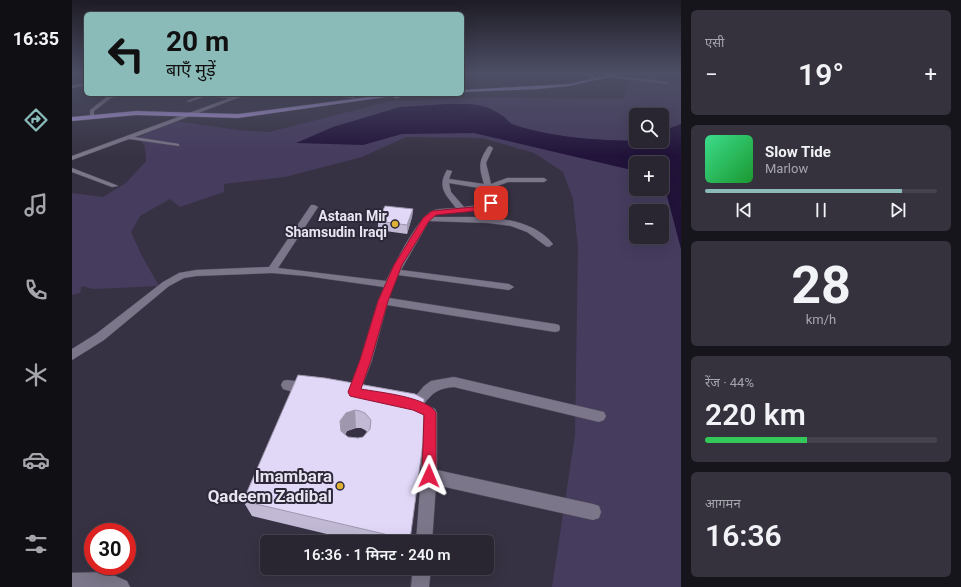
<!DOCTYPE html>
<html lang="hi">
<meta charset="utf-8">
<style>
:root{--surface:#292632;--page:#35323e;--text:#f1f3f6;--muted:#a5a5ac;--line:#45434d;--accent:#8bbbb9}
body{margin:0;font-family:Roboto,"Noto Sans Devanagari",sans-serif;background:var(--page);color:var(--text);height:100vh;display:flex;flex-direction:column;font-size:15px;white-space:nowrap}
*{box-sizing:border-box;margin:0}
p{font-size:13px;color:var(--muted)}
.icon{flex:none;width:22px;height:22px;fill:none;stroke:currentColor;stroke-width:2;stroke-linecap:round;stroke-linejoin:round}
.map{position:relative;flex:1;overflow:hidden}
.details{display:flex;flex-direction:column;gap:10px;padding:10px;background:#17151c;width:280px}
.details>*{flex:none}
.top-card{position:absolute;left:12px;top:12px;width:380px;height:84px;border-radius:6px;box-shadow:0 4px 16px #0002,0 0 0 1px var(--line);background:#8bbbb9;color:#111;overflow:hidden}
.fabs{position:absolute;left:557px;top:108px;display:grid;gap:8px}
.fabs a{display:grid;place-items:center;width:40px;height:40px;border-radius:6px;background:var(--surface);box-shadow:0 4px 16px #0002,0 0 0 1px var(--line);font-size:20px}
.speed{position:absolute;left:12px;top:523px;display:flex;gap:8px;font-size:20px;font-weight:700;text-align:center}
.speed>*{display:grid;place-content:center;width:52px;height:52px;border-radius:50%;background:var(--surface);box-shadow:0 4px 16px #0002,0 0 0 1px var(--line);line-height:1}
.speed .limit{border:6px solid #d22;background:#fff;color:#111}
.pin{position:absolute;display:grid;place-items:center;width:34px;height:34px;color:#fff;margin:-17px;border-radius:8px;box-shadow:0 2px 6px #0006}
.me{position:absolute;width:44px;margin:-22px;rotate:1deg;stroke-linejoin:round;filter:drop-shadow(0 0 3px #0008)}
.turn{display:flex;align-items:center;gap:14px;height:84px;padding:0 16px;font-size:18px}
.turn .icon{width:52px;height:52px;stroke-width:2.5}
.turn b{display:block;font-size:28px;line-height:34px}
.big{font-size:30px;font-weight:600;line-height:1.1}
.details .widget{flex:1;display:flex;flex-direction:column;justify-content:center;gap:6px;min-width:0;padding:0 14px;border-radius:6px;background:var(--page)}
.details .dial{align-items:center;gap:0}
.dial b{font-size:52px;line-height:1}
.song{display:flex;align-items:center;gap:12px}
.cover{width:48px;height:48px;border-radius:6px;background:linear-gradient(135deg,hsl(150 70% 55%),hsl(130 70% 35%))}
.played{height:4px;border-radius:2px;background:linear-gradient(90deg,var(--accent) 85%,var(--line) 85%)}
.keys{display:flex;justify-content:space-around;direction:ltr}
.heat{display:flex;justify-content:space-between;align-items:center;font-size:22px;direction:ltr}
.charge{height:6px;border-radius:3px;background:linear-gradient(90deg,#34c759 44%,var(--line) 0)}
.trip{position:absolute;left:188px;top:535px;width:234px;height:40px;border-radius:6px;background:var(--surface);box-shadow:0 4px 16px #0002,0 0 0 1px var(--line);font-weight:600;line-height:40px;text-align:center}
main{display:flex;flex:1;min-height:0}
.tab-bar{display:flex;flex-direction:column;width:72px;justify-content:space-around;align-items:center;background:#100f14;color:var(--muted)}
.tab-bar .icon{width:28px;height:28px}
.tab-bar .current{color:var(--accent)}
.tab-bar b{font-size:18px;color:var(--text)}
.map>svg:first-child{display:block}
.green{fill:#463c5e;fill-rule:evenodd}
.water{fill:#22133a}
.lines{fill:none;stroke-linecap:round;stroke-linejoin:round}
.minor-casing{stroke:#534f5d;stroke-width:1}
.major-casing{stroke:#534f5d;stroke-width:1}
.minor{fill:#7c768a;fill-rule:evenodd}
.major{fill:#a490cf;fill-rule:evenodd}
.wall{fill:#c2bad5;fill-rule:evenodd}
.shaded-wall{fill:#9e97ae}
.building{fill:#e1d8f8;stroke:#9e97ae;fill-rule:evenodd}
.route{fill:#e11d48;stroke:#92132f}
.poi-dot{fill:#deb133;stroke:#2d2839;stroke-width:1.5}
.labels{text-anchor:middle;dominant-baseline:central;stroke-width:4;stroke-linejoin:round;paint-order:stroke}
.poi-label{font-size:14px;font-weight:bold;fill:#e8e5f0;stroke:#2d2839;text-anchor:end}
.near-poi-label{font-size:17px;font-weight:bold;fill:#e8e5f0;stroke:#2d2839;text-anchor:end}
</style>
<main>
<nav class="tab-bar">
<b>16:35</b>
<svg class="icon current" aria-label="directions" viewBox="0 0 24 24"><path d="M12 3l9 9-9 9-9-9zM9 14v-3h6M13 9l2 2-2 2"/></svg>
<svg class="icon" aria-label="music" viewBox="0 0 24 24"><path d="M9 18V5l10-2v13"/><circle cx="6" cy="18" r="3"/><circle cx="16" cy="16" r="3"/></svg>
<svg class="icon" aria-label="phone" viewBox="0 0 24 24"><path d="M5 4h4l2 5-3 2q2 4 5 5l2-3 5 2v4C11 20 4 13 5 4z"/></svg>
<svg class="icon" aria-label="climate" viewBox="0 0 24 24"><path d="M12 3v18M4 7l16 10M4 17L20 7"/></svg>
<svg class="icon" aria-label="car" viewBox="0 0 24 24"><path d="M5 17H2v-5l4-1 3-4h7l3 4 3 1v5h-3M9 17h6M6 11h13"/><circle cx="7" cy="17" r="2"/><circle cx="17" cy="17" r="2"/></svg>
<svg class="icon" aria-label="filters" viewBox="0 0 24 24"><path d="M4 7h16M4 17h16"/><circle cx="9" cy="7" r="2"/><circle cx="15" cy="17" r="2"/></svg>
</nav>
<div class="map">
<svg width="609" height="587" viewBox="0 0 609 587">
<rect width="100%" height="100%" fill="#373243"/>
<!-- green -->
<path class="green" d="M 572,74 L 609,74 L 609,587 L 480,587 L 503,435 L 506,248 L 501,199 L 491,172 L 462,153 L 410,138 L 334,137 L 290,157 L 213,177 L 152,184 L 152,192 L 108,207 L 98,199 L 68,216 L 59,232 L 70,256 L 87,286 L 21,289 L 10,286 L 8,293 L 0,295 L 0,193 L 31,197 L 54,183 L 74,161 L 73,147 L 66,137 L 103,121 L 166,130 L 197,132 L 319,101 L 424,97 L 551,99 L 558,77 ZM 564,115 L 590,115 L 590,141 L 564,141 ZM 564,163 L 590,163 L 590,189 L 564,189 ZM 564,211 L 590,211 L 590,237 L 564,237 Z"/>
<!-- water -->
<path class="water" d="M 376,104 C 399,104 411,102 431,116 C 435,119 438,124 443,125 C 488,140 543,141 590,141 L 590,131 L 609,124 L 609,249 L 590,177 L 590,163 L 564,163 L 564,171 L 402,133 L 330,134 L 291,145 L 224,143 L 261,127 L 328,107 Z"/>
<g class="lines">
<!-- minor casing -->
<g class="minor-casing">
<path id="minor" d="M 507,74 L 514,74 L 523,77 L 521,78 Z
M 537,75 L 596,82 L 598,83 L 596,84 L 536,77 Z
M 14,83 L 14,85 L 0,88 L 0,86 Z
M 46,94 L 55,94 L 39,98 L 22,111 L 22,117 L 18,117 L 18,110 L 36,96 Z
M 133,94 L 162,97 L 170,94 L 176,94 L 63,137 L 107,144 L 107,146 L 57,139 L 0,160 L 0,156 L 158,98 L 134,96 L 117,102 L 115,101 Z
M 248,94 L 264,94 L 283,97 L 281,98 Z
M 418,146 L 421,148 L 414,163 L 419,184 L 435,178 L 472,178 L 475,180 L 472,182 L 436,182 L 420,188 L 423,201 L 418,208 L 364,215 L 362,217 C 400,218 454,211 481,244 L 477,247 L 474,246 L 455,232 L 439,226 L 416,223 L 357,221 L 329,270 L 437,284 L 442,287 L 437,290 L 326,275 L 317,298 L 483,324 L 487,325 L 488,328 L 487,331 L 483,332 L 315,305 L 300,360 L 288,392 L 287,396 L 282,397 L 277,396 L 276,392 L 288,360 L 306,301 L 312,287 L 234,276 L 200,273 L 124,276 L 112,278 L 97,286 L 32,340 L 0,360 L 0,349 L 24,334 L 91,282 L 107,273 L 124,270 L 197,267 L 239,205 L 242,205 L 246,207 L 206,268 L 314,281 C 321,267 346,217 360,211 C 366,208 377,209 384,208 C 373,194 365,187 375,170 L 380,171 L 377,179 L 412,184 C 407,167 406,162 416,147 ZM 377,183 L 413,189 L 414,204 L 392,207 L 379,192 Z
M 0,168 L 44,185 L 46,186 L 40,187 L 0,172 Z
M 382,377 L 532,412 L 534,416 L 532,420 L 527,422 L 382,387 C 367,388 361,392 352,404 L 363,409 L 365,413 L 365,470 L 521,504 L 527,506 L 529,512 L 527,518 L 521,520 L 364,485 L 360,542 L 344,542 L 349,476 L 351,416 L 334,408 L 332,404 L 334,400 L 341,399 L 352,386 L 359,381 Z
M 215,380 L 239,383 L 241,387 L 239,391 C 231,394 219,392 211,389 L 209,385 L 211,381 Z
M 341,568 L 359,568 L 357,587 L 339,587 Z
M 34,572 L 55,581 L 58,587 L 0,587 L 0,573 Z"/>
</g>
<!-- major casing -->
<g class="major-casing">
<path id="major" d="M 543,74 L 550,74 L 497,86 L 465,89 L 390,92 L 390,90 L 497,84 Z
M 319,94 L 347,94 L 323,98 L 321,96 L 166,118 L 64,115 L 0,121 L 0,117 L 64,111 L 166,114 Z"/>
</g>
<!-- minor -->
<use href="#minor" class="minor"/>
<!-- major -->
<use href="#major" class="major"/>
</g>
<!-- wall -->
<path class="wall" d="M 341,209 L 340,217 L 335,234 L 306,230 L 306,221 Z
M 253,378 L 343,394 L 337,542 L 288,542 L 180,516 L 171,501 ZM 284,428 L 289,428 L 293,430 L 295,432 L 291,437 L 286,438 L 276,437 L 273,435 L 275,431 Z"/>
<!-- shaded-wall -->
<path class="shaded-wall" d="M 341,209 L 340,217 L 335,234 L 335,225 Z
M 283,410 L 284,428 L 275,431 L 270,439 L 268,421 L 274,413 Z"/>
<!-- building -->
<path class="building" d="M 313,206 L 341,209 L 335,225 L 306,221 Z
M 226,375 L 253,378 L 343,394 L 352,399 L 351,443 L 338,540 L 171,501 ZM 283,410 L 288,411 L 293,413 L 299,420 L 298,429 L 291,437 L 286,438 L 276,437 L 269,431 L 268,421 L 274,413 Z"/>
<!-- sky -->
<linearGradient id="sky" x2="0" y2="1"><stop stop-color="#1e1c25"/><stop offset="0.47" stop-color="#4d4f66"/><stop offset="1" stop-color="#4d4f66" stop-opacity="0"/></linearGradient>
<rect width="609" height="156" fill="url(#sky)"/>
<!-- route -->
<path class="route" d="M 419,201 L 422,203 L 413,210 L 364,215 L 357,221 L 330,265 L 316,301 L 299,360 L 289,389 C 305,392 357,397 364,413 L 364,476 L 362,481 L 357,483 L 352,481 L 350,476 L 352,415 L 341,410 L 282,397 L 278,396 L 276,392 L 288,360 L 306,301 L 322,265 L 351,218 L 360,211 L 411,206 Z"/>
<!-- markers -->
<g class="poi-dot">
<circle cx="323" cy="224" r="4"/>
<circle cx="268" cy="486" r="4"/>
</g>
<g class="labels">
<!-- poi labels -->
<g class="poi-label">
<text x="315" y="216">Astaan Mir<tspan x="315" dy="16">Shamsudin Iraqi</tspan></text>
</g>
<!-- near-poi labels -->
<g class="near-poi-label">
<text x="260" y="476">Imambara<tspan x="260" dy="20">Qadeem Zadibal</tspan></text>
</g>
</g>
</svg>
<div class="fabs">
<a><svg class="icon" aria-label="search" viewBox="0 0 24 24"><circle cx="10" cy="10" r="6"/><path d="M15 15l6 6"/></svg></a>
<a>+</a>
<a>−</a>
</div>
<div class="speed"><div class="limit">30</div></div>
<div class="pin" style="left:419px;top:203px;background:#d93025"><svg class="icon" aria-label="arrive" viewBox="0 0 24 24"><path d="M6 21V4h12l-3 4 3 4H6"/></svg></div>
<svg class="me" style="left:357px;top:476px" viewBox="-20 -20 40 40"><path d="M0-17L14 15 0 8-14 15z" fill="#e11d48" stroke="#fff" stroke-width="4"/></svg>
<div class="trip">16:36 · 1 मिनट · 240 m</div>
<div class="top-card">
<div class="turn"><svg class="icon" aria-label="left" viewBox="0 0 24 24"><path d="M17 20v-9H6M10 6l-5 5 5 5"/></svg><div><b>20 m</b>बाएँ मुड़ें</div></div>
</div>
</div>
<section class="details">
<div class="widget"><p>एसी</p>
<div class="heat"><a>−</a><b class="big">19°</b><a>+</a></div>
</div>
<div class="widget">
<div class="song"><i class="cover"></i><div><b>Slow Tide</b><p>Marlow</p></div></div>
<div class="played"></div>
<div class="keys"><svg class="icon" aria-label="previous" viewBox="0 0 24 24"><path d="M18 5L8 12l10 7zM5 5v14"/></svg><svg class="icon" aria-label="pause" viewBox="0 0 24 24"><path d="M8 5v14M16 5v14"/></svg><svg class="icon" aria-label="next" viewBox="0 0 24 24"><path d="M6 5l10 7-10 7zM19 5v14"/></svg></div>
</div>
<div class="widget dial"><b>28</b><p>km/h</p></div>
<div class="widget"><p>रेंज · 44%</p><b class="big">220 km</b><div class="charge"></div></div>
<div class="widget"><p>आगमन</p><b class="big">16:36</b></div>
</section>
</main>
